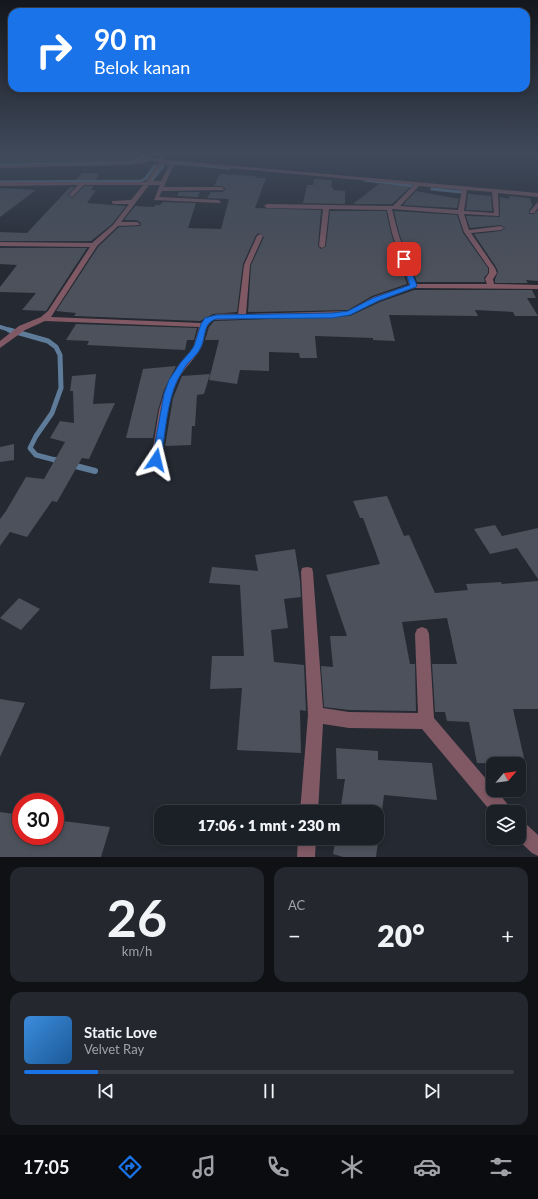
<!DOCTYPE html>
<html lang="id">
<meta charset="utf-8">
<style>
:root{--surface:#1b1f26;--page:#24272e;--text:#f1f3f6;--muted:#a0a2a7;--line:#393d43;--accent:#1a73e8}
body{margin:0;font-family:Lato,sans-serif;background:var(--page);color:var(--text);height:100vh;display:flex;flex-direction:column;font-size:15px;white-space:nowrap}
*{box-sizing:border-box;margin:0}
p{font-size:13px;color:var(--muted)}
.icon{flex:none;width:22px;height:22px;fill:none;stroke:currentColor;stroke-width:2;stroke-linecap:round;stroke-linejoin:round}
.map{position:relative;height:857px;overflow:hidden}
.side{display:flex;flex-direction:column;gap:10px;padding:10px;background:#0f1115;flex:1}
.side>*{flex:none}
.banner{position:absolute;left:8px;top:8px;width:522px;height:84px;border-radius:12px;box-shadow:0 2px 6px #0003,0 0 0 1px var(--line);background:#1a73e8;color:#fff;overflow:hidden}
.needle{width:26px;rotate:62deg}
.buttons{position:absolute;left:486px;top:757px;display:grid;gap:8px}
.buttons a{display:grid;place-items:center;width:40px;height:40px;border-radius:8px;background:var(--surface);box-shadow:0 2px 6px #0003,0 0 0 1px var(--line);font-size:20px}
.speed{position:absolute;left:12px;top:793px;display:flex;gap:8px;font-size:20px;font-weight:700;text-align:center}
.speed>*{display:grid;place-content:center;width:52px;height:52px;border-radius:50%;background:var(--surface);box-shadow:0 2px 6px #0003,0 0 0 1px var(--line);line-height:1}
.speed .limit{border:6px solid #d22;background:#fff;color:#111}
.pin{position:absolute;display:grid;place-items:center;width:34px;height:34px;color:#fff;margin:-17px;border-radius:8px;box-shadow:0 2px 6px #0006}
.me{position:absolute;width:44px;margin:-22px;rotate:10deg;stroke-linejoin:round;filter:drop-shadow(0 0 3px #0008)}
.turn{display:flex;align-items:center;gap:14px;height:84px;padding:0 20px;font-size:18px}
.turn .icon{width:52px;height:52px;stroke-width:2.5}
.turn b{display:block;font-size:28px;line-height:34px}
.big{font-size:30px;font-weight:800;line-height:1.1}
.side .widget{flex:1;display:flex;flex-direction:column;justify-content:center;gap:6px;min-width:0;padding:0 14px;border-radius:12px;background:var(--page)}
.side .dial{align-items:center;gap:0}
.dial b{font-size:52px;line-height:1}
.song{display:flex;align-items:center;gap:12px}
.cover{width:48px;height:48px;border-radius:6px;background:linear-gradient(135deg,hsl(210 70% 55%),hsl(210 70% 35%))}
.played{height:4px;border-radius:2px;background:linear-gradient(90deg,var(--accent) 15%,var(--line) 15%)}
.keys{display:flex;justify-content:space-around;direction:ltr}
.heat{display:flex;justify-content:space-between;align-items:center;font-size:22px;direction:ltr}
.side .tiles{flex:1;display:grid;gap:10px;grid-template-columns:1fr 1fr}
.widget:last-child{grid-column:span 2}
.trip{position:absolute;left:154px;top:805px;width:230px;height:40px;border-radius:12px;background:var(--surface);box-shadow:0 2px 6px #0003,0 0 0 1px var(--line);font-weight:800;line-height:40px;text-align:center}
.tab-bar{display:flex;height:64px;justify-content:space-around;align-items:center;background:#0b0c0f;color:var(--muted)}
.tab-bar .icon{width:28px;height:28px}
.tab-bar .on{color:var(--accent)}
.tab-bar b{font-size:18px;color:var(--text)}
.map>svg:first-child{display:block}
.green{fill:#474f31}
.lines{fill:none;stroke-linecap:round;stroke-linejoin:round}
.stream-far3{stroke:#5e7c9a;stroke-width:3}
.stream-far2{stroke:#5e7c9a;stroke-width:4}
.stream-far1{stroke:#5e7c9a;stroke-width:5}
.stream{stroke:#5e7c9a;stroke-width:6}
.building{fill:#4c515b}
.service{fill:#805964;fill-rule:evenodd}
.minor{fill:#805964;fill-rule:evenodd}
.tertiary{fill:#805964;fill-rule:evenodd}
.route{fill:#1a73e8;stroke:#114b97}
</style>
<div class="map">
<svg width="538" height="857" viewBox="0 0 538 857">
<rect width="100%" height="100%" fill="#242932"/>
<!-- green -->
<path class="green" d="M 0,154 L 144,154 L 139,160 L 128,163 L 0,165 Z"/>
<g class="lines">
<!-- stream-far3 -->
<path class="stream-far3" d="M 160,159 L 165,154
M 165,162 L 229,168
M 0,165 L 129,163 L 140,160 L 145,154
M 146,178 L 155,166
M 152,180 L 163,166
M 365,180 L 411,186
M 0,182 L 141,181 L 145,179
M 432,189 L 461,192"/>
<!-- stream-far2 -->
<path class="stream-far2" d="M 0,327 L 13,331"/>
<!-- stream-far1 -->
<path class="stream-far1" d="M 9,330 L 48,341 L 56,347 L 60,355 L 61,388 L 52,413 L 36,436 L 30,448 L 36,455 L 59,461"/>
<!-- stream -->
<path class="stream" d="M 55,460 L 61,462
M 72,465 L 95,471"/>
</g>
<!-- building -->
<path class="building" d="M 82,173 L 99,173 L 96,180 L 76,180 Z
M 220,174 L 256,176 L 255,178 L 266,178 L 255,208 L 321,210 L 318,246 L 321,249 L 326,246 L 330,211 L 386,211 L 391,233 L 407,284 L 372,296 L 348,310 L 248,312 L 251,265 L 264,237 L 259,233 L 256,235 L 243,264 L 237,312 L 213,314 L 200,321 L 74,316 L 76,313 L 56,311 L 98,247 L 119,227 L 139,226 L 141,225 L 141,223 L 137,220 L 124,220 L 135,206 L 154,207 L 155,205 L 160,205 L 163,202 L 196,203 L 188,228 L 221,229 L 229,199 L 207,198 L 211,192 L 223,192 L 225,190 L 225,188 L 222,186 L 214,186 Z
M 314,179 L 332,180 L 331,187 L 333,187 L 333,190 L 345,191 L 345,204 L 303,203 L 307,185 L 313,185 Z
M 380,183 L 410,187 L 392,204 L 353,204 Z
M 85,186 L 93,186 L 91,190 L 96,190 L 87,203 L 126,206 L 112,224 L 91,241 L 0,241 L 0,232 L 27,233 L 70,187 L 75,187 L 68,195 L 72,198 Z
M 0,188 L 36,190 L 0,217 Z
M 416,191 L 459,199 L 457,208 L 403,205 Z
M 179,192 L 200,192 L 198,197 L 177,196 Z
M 468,194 L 491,196 L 492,211 L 466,210 Z
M 509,196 L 530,198 L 532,205 L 533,205 L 529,210 L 529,214 L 534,214 L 538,210 L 538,281 L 526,280 L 528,283 L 495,283 L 495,279 L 498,272 L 496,267 L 474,234 L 501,231 L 505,228 L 501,225 L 470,228 L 466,216 L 500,217 L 500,197 L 509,199 Z
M 394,211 L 457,215 L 463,233 L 488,268 L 488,273 L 484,278 L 485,282 L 417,282 L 399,233 Z
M 0,248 L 87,248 L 46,311 L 22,310 L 36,293 L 0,292 L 0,287 L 17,265 L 0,264 Z
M 414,290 L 532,290 L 536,298 L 527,298 L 538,316 L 515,316 L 513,312 L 475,310 L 478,316 L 389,315 L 395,341 L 373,340 L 373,338 L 315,336 L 317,358 L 300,358 L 299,353 L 269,352 L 269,371 L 240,370 L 237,384 L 209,380 L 219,340 L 205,340 L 209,327 L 214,321 L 350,316 L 380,302 Z
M 76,324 L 197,328 L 194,340 L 187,340 L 185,350 L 87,345 L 89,341 L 66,340 Z
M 176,366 L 164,390 L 158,410 L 153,438 L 126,438 L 143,369 Z
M 96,374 L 93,404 L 115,403 L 89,459 L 82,458 L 57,502 L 52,501 L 27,537 L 10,532 L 0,546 L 0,519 L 6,511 L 26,477 L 44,479 L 65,442 L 50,438 L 60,421 L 74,423 L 73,391 L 70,391 L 72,376 Z
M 210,374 L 204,394 L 197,395 L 195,426 L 192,426 L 191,445 L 165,446 L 173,398 L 182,376 Z
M 14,444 L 14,460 L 0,462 L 0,447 Z
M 387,496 L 404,536 L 409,535 L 435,593 L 468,590 L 466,584 L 501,582 L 502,584 L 538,581 L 538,709 L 513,709 L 526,767 L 519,767 L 519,764 L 477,763 L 469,722 L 447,721 L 445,712 L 435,712 L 432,664 L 457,664 L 447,618 L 402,622 L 410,664 L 415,664 L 416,711 L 349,710 L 324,707 L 321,666 L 333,667 L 330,636 L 347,636 L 326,575 L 380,564 L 363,518 L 360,518 L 353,501 Z
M 495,525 L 502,536 L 538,528 L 538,579 L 517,548 L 490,554 L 474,529 Z
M 295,549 L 300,581 L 301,597 L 284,599 L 288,628 L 271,630 L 274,662 L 304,665 L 306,711 L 300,710 L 301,753 L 237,750 L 242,688 L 210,689 L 212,656 L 244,656 L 240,585 L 209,583 L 212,567 L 258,571 L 255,555 Z
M 19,598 L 40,609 L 21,630 L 0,618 Z
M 0,699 L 25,703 L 0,757 Z
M 336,748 L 378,751 L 378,760 L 432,763 L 437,800 L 384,795 L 376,857 L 343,857 L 333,854 L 336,838 L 377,838 L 377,812 L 340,812 L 345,779 L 337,779 Z
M 0,812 L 21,815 L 21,836 L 55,836 L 55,820 L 110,827 L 101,857 L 0,857 Z"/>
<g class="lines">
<!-- service -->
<path class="service" d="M 221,187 L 224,189 L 223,190 L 161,191 L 158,189 L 161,187 Z"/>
<!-- minor -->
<path class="minor" d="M 148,158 L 538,193 L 538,197 L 498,193 L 499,216 L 464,214 L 469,230 L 501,226 L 504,228 L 501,230 L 471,233 L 495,268 L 497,273 L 493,279 L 494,284 L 538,285 L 538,289 L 414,288 L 379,301 L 350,315 L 213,320 C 203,327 206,339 201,348 C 195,359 185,367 179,378 C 166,403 166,433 161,460 L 160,463 L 152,463 L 151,460 L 159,410 L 165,390 L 177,367 L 193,348 L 199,327 L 45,321 L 25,330 L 0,348 L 0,341 L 19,326 L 41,317 L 48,311 L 90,247 L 0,246 L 0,242 L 92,243 L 113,225 L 129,204 L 114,204 L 112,203 L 112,201 L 131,200 L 143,185 L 84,185 L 72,197 L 69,195 L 78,185 L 0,186 L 0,182 L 146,182 L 160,162 L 146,160 ZM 165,162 L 414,185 L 393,206 L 389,206 L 267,204 L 264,206 L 267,208 L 323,209 L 319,246 L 322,248 L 325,246 L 329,209 L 387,210 L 392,233 L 409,285 L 373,297 L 348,311 L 246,314 L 250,265 L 263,236 L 260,234 L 257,236 L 244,265 L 238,314 C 226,314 210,312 201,323 L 51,317 L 97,246 L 118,226 L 139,225 L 140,224 L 137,222 L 121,222 L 149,185 L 160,185 L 154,200 L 220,203 L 221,202 L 218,200 L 159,197 L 174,165 ZM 162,164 L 169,166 L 161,181 L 151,181 ZM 419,186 L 462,190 L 458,210 L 400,206 ZM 467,190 L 492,192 L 494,213 L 464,211 ZM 392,209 L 458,214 L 464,232 L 489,268 L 489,273 L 485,279 L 487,284 L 416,284 L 398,233 Z
M 538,202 L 538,208 L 534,213 L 530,213 L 530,211 Z
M 307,567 L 312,568 L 313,572 L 323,708 L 349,712 L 418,713 L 415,634 L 417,629 L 422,627 L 427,629 L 429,634 L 434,718 L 493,787 L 493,790 L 496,790 L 509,806 L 512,812 L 493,812 L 493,814 L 422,729 L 349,728 L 323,724 L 318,812 L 300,812 L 308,715 L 301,572 L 302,568 Z
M 519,820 L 525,823 L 538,835 L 538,856 L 532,853 L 516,838 L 519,838 Z
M 298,838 L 316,838 L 315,857 L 297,857 Z"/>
<!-- tertiary -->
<path class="tertiary" d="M 148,154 L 153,154 L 148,162 L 130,165 L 0,168 L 0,166 L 130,163 L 144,160 Z"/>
</g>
<!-- sky -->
<linearGradient id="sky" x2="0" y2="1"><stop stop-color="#14171c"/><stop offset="0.56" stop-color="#3f495a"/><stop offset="1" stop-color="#3f495a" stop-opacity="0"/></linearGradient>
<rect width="538" height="274" fill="url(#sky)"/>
<!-- route -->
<path class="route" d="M 404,257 L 407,259 L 417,286 L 416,287 L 378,301 L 350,315 L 332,318 L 216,319 C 203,323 206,336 201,347 C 198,354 193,358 188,363 C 184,368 181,374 178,379 C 167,400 165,436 161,460 L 156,463 L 153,462 L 152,460 L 164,394 L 169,380 L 181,362 L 190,352 L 194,346 L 201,324 L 205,318 L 216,315 L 332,313 L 348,311 L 373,298 L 410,285 L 401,259 Z"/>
</svg>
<div class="buttons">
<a><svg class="needle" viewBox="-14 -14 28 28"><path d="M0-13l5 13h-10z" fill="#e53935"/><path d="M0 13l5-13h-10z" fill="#a0a2a7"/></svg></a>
<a><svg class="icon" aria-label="layers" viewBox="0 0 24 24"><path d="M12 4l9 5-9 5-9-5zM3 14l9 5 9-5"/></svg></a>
</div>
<div class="speed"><div class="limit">30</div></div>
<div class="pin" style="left:404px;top:259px;background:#d93025"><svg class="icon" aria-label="arrive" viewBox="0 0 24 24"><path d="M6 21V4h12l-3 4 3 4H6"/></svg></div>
<svg class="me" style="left:156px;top:460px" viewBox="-20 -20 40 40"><path d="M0-17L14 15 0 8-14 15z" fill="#1a73e8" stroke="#fff" stroke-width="4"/></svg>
<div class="trip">17:06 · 1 mnt · 230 m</div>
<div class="banner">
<div class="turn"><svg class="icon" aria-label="right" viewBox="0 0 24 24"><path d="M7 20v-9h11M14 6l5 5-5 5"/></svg><div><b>90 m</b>Belok kanan</div></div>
</div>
</div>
<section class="side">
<div class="tiles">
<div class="widget dial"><b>26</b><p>km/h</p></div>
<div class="widget"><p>AC</p>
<div class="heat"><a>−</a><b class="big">20°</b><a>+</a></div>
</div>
<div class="widget">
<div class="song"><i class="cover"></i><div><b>Static Love</b><p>Velvet Ray</p></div></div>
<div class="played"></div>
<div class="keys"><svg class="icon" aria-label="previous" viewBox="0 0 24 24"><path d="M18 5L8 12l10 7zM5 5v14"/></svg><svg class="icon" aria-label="pause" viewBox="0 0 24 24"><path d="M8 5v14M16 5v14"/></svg><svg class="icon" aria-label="next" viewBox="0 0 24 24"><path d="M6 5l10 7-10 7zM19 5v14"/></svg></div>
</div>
</div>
</section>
<nav class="tab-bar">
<b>17:05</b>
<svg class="icon on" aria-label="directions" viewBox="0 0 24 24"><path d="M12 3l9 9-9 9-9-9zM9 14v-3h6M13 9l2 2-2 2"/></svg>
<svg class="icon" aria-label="music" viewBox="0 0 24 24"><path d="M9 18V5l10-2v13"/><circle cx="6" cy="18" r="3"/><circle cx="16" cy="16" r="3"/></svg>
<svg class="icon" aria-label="phone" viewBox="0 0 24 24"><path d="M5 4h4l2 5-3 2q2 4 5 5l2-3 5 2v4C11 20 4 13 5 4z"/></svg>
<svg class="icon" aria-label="climate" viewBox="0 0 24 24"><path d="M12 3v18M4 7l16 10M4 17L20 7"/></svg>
<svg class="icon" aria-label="car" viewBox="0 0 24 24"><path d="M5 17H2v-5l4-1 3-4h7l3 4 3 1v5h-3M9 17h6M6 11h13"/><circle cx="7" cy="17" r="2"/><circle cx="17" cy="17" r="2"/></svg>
<svg class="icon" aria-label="filters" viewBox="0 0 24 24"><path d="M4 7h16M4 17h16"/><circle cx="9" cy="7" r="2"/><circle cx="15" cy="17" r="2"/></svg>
</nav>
